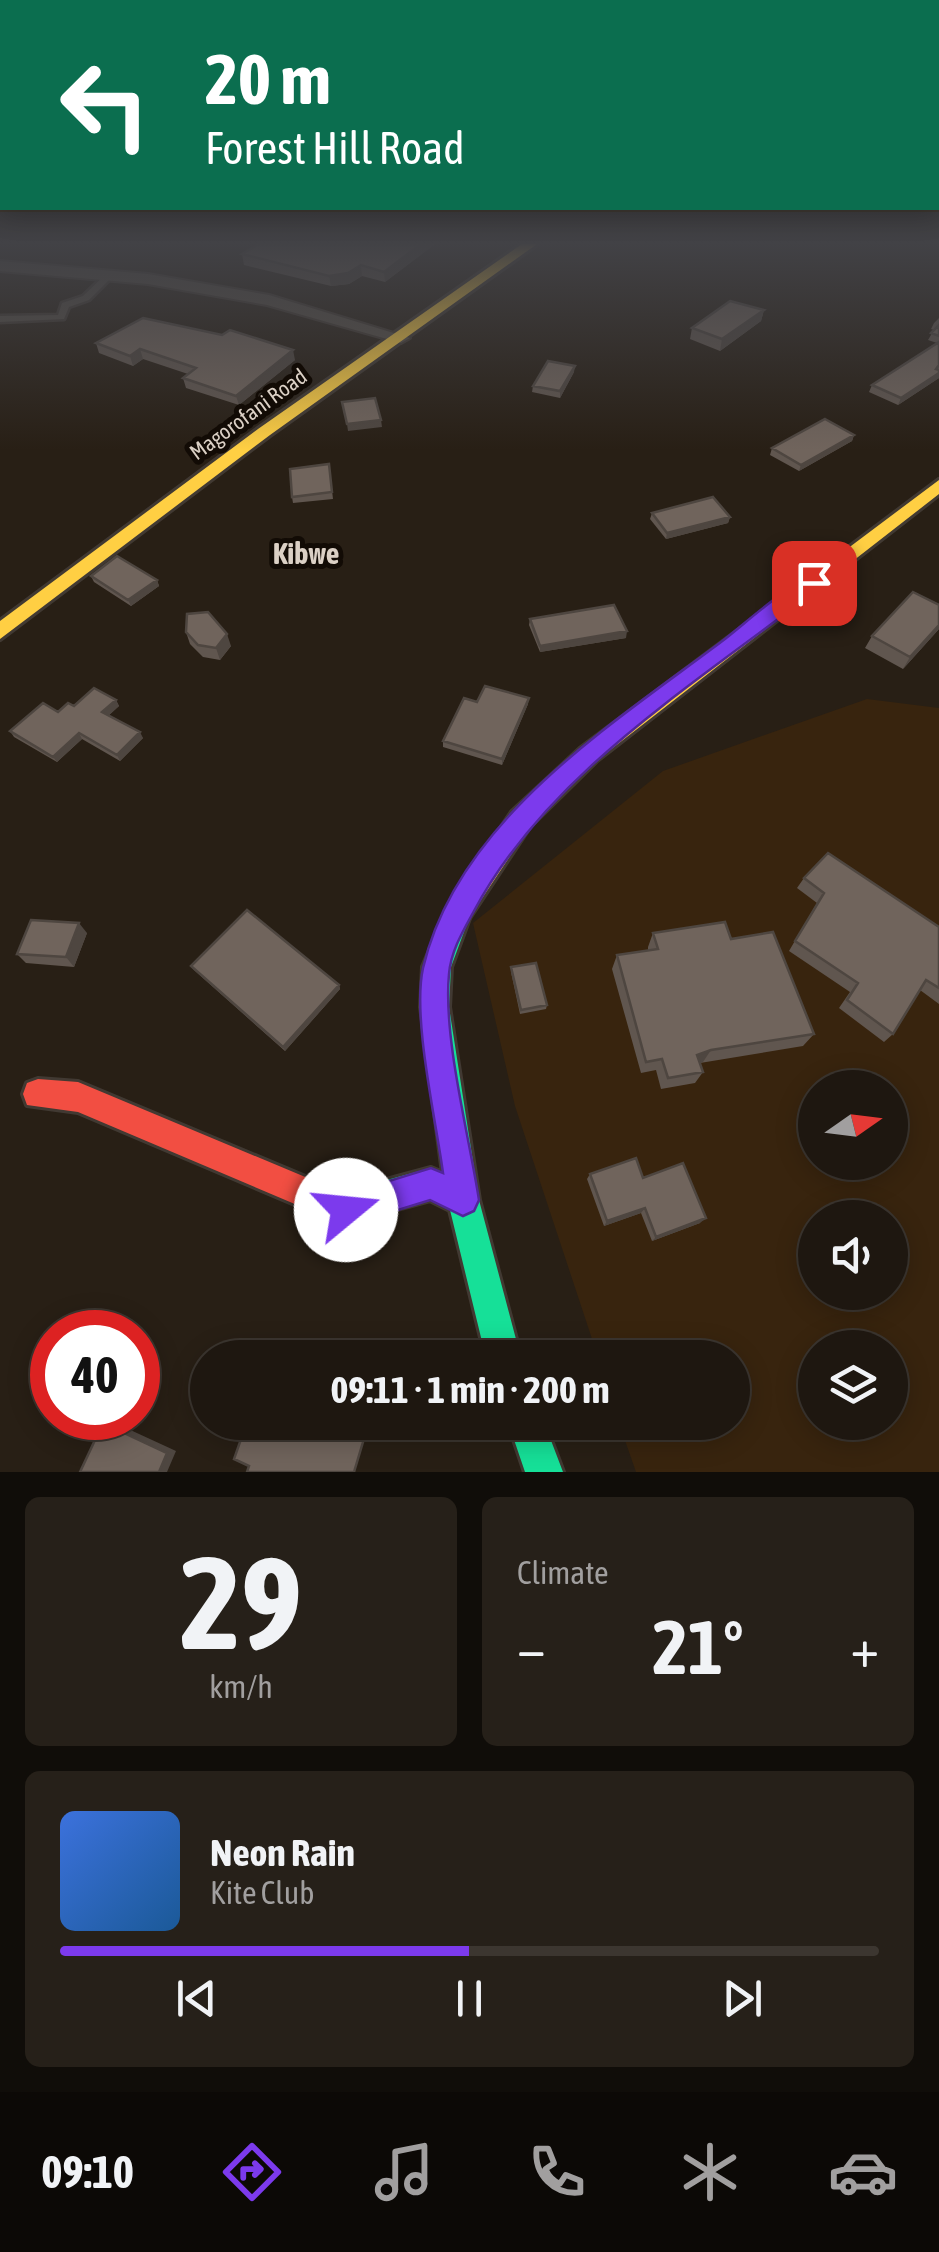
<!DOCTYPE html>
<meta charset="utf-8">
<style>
:root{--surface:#1e1710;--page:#262019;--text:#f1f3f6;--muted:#a19f9f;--line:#3c3630;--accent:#7c3aed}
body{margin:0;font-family:"Asap Condensed",sans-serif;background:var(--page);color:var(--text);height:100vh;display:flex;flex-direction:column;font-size:38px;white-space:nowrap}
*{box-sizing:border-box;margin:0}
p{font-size:32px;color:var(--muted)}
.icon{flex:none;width:55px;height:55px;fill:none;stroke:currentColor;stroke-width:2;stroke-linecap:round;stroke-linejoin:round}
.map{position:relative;height:1472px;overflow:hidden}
.side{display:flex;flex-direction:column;gap:25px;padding:25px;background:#100d09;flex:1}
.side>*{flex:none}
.guide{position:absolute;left:0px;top:0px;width:940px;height:210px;box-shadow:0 5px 25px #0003,0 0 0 2px var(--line);background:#0b6e4f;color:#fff;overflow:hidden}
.needle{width:65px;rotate:76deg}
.controls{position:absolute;left:798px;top:1070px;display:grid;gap:20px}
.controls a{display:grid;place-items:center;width:110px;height:110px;border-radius:50%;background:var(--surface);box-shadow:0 5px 25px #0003,0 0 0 2px var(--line);font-size:50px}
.speed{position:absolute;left:30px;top:1310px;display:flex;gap:20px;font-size:50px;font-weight:700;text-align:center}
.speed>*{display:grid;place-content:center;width:130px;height:130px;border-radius:50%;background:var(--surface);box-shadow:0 5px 25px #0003,0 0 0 2px var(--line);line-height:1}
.speed .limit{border:15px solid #d22;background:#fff;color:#111}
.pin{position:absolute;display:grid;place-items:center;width:85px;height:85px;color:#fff;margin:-42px;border-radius:20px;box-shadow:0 5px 15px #0006}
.me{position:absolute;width:110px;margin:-55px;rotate:73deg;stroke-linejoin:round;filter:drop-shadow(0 0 8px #0008)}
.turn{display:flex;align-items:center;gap:35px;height:210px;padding:0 40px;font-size:45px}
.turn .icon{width:130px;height:130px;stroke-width:2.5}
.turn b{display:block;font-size:70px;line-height:85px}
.big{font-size:75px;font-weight:700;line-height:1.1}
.side .tile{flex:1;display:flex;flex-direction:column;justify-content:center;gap:15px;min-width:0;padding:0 35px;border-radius:15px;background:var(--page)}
.side .dial{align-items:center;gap:0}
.dial b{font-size:130px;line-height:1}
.song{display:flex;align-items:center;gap:30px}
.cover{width:120px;height:120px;border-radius:15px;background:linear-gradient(135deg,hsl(220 70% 55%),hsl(210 70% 35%))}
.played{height:10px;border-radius:5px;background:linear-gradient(90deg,var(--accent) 50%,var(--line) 50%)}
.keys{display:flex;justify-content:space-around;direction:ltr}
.heat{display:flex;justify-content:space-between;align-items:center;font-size:55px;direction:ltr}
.side .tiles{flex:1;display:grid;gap:25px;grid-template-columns:1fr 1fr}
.tile:last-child{grid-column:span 2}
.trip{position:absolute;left:190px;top:1340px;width:560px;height:100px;border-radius:50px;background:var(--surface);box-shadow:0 5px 25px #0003,0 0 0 2px var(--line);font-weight:700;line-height:100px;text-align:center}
.tab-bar{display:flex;height:160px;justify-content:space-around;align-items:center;background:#0c0906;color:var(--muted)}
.tab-bar .icon{width:70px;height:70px}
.tab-bar .active{color:var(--accent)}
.tab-bar b{font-size:45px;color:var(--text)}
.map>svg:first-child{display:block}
.built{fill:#38240e;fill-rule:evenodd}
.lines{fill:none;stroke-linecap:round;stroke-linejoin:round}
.lane-casing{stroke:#413932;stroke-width:5}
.street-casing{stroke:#413932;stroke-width:4}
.fast-casing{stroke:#413932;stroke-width:6}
.slow-casing{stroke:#413932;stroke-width:6}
.jam-casing{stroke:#413932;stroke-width:6}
.lane{fill:#575048;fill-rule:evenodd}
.street{fill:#575048;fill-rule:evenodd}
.fast{fill:#16e098;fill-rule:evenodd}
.slow{fill:#ffcf43;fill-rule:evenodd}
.jam{fill:#f24e42;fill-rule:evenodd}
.wall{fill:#60564f}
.shaded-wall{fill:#4e4640}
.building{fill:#70645c;stroke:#4e4640;stroke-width:2.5}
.route{fill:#7c3aed;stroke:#51269a;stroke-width:2.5}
.labels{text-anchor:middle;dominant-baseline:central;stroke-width:10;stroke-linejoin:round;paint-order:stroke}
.far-street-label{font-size:22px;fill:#dbd0c5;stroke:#120b05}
.quarter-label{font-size:30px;font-weight:bold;fill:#dbd0c5;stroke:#120b05}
</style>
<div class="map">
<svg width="939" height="1472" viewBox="0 0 939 1472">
<rect width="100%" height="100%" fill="#281f15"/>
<!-- built -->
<path class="built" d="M 867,699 L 939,708 L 939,1472 L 636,1472 L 619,1423 L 732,1422 L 732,1358 L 598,1357 L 515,1106 L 473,923 L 663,771 ZM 815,1088 L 890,1088 L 890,1162 L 815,1162 ZM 815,1218 L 890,1218 L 890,1292 L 815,1292 ZM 815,1348 L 890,1348 L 890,1422 L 815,1422 Z"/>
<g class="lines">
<!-- lane casing -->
<g class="lane-casing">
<path id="lane" d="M 106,274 L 113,276 L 89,300 L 69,307 L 64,319 L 0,322 L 0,316 L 58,315 L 62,303 L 83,296 Z"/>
</g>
<!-- street casing -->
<g class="street-casing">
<path id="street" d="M 0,261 L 148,274 L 269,295 L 410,338 L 401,343 L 267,305 L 148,284 L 0,271 Z"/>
</g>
<!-- fast casing -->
<g class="fast-casing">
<path id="fast" d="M 458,901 L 467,905 L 471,913 L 451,967 L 449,1007 L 479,1200 L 521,1358 L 486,1358 L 450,1210 L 430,1200 L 342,1224 L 331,1219 L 326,1208 L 331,1197 L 342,1192 L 431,1168 L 443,1173 L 421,1007 L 423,967 L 449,905 Z
M 508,1422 L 544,1422 L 563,1472 L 525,1472 Z"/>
</g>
<!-- slow casing -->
<g class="slow-casing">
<path id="slow" d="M 522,244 L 537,244 L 270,435 L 0,639 L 0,621 L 258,429 Z
M 939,480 L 939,494 L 596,761 L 530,826 L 467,921 L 458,925 L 449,921 L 445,913 L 449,905 L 512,812 L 580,749 Z"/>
</g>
<!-- jam casing -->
<g class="jam-casing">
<path id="jam" d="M 38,1079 L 78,1082 L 353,1197 L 358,1208 L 353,1219 L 342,1224 L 78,1112 L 27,1105 L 23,1094 L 27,1083 Z"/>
</g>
<!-- lane -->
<use href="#lane" class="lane"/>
<!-- street -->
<use href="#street" class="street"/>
<!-- fast -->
<use href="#fast" class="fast"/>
<!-- slow -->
<use href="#slow" class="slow"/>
<!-- jam -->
<use href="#jam" class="jam"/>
</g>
<!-- wall -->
<path class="wall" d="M 435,244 L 385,282 L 362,276 L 349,284 L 331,286 L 244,265 L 242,254 Z
M 764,310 L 761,321 L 720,351 L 690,339 L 692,328 Z
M 939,318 L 939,378 L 898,405 L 869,392 L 872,385 L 937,343 L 928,340 L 934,330 L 931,329 L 934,323 Z
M 96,343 L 295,360 L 239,405 L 186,388 L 183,378 L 188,374 L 143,359 L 133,366 L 99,353 Z
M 574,372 L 560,398 L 532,392 L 533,386 Z
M 854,435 L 852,441 L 799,471 L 770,455 L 772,448 Z
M 329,464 L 333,499 L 293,503 L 292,497 Z
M 652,513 L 730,517 L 728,523 L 666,539 L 650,519 Z
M 91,576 L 157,580 L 159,586 L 131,606 L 94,582 Z
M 530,619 L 626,638 L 540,652 L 529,625 Z
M 939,629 L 903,669 L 865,648 L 872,636 Z
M 186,632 L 231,646 L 220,660 L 203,657 L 190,644 Z
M 116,700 L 119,706 L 109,715 L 143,738 L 120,761 L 82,739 L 57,762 L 14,737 L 10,731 L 74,706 Z
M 477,702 L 528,704 L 502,765 L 443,747 L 443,741 Z
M 804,878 L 939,927 L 939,1004 L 920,990 L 893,1034 L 884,1042 L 839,1008 L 850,992 L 789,951 L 817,903 L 797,888 Z
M 87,933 L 74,967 L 26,963 L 17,954 Z
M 653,933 L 731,939 L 814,1034 L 803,1046 L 700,1063 L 703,1072 L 695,1083 L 661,1089 L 656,1070 L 641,1073 L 612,969 L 617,955 L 648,950 L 648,947 Z
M 191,966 L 339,985 L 340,989 L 285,1051 L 194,970 Z
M 511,967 L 547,1005 L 546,1009 L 520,1014 L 511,972 Z
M 590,1174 L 643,1178 L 700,1223 L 652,1241 L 641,1213 L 604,1226 L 587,1179 Z"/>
<!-- shaded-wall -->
<path class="shaded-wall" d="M 421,244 L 435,244 L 385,282 L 384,272 Z
M 361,265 L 362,276 L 349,284 L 331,286 L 329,276 Z
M 764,310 L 761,321 L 720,351 L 722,339 Z
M 140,349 L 143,359 L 133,366 L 130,356 Z
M 293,350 L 295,360 L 239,405 L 236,396 Z
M 575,366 L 574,372 L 560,398 L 560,391 Z
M 939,373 L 939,378 L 898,405 L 901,398 Z
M 381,420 L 382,427 L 348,431 L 347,424 Z
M 854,435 L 852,441 L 799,471 L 801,465 Z
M 730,517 L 728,523 L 666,539 L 667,533 Z
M 157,580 L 159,586 L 131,606 L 128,600 Z
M 939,625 L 939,629 L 903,669 L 910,657 Z
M 627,631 L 626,638 L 540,652 L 540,646 Z
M 227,634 L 231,646 L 220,660 L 216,648 Z
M 529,698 L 528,704 L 502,765 L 502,759 Z
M 116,700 L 119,706 L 106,718 L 102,712 Z
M 140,732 L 143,738 L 120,761 L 117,755 Z
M 79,733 L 82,739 L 57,762 L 53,757 Z
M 79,923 L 87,933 L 74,967 L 66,957 Z
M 339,985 L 340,989 L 285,1051 L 283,1047 Z
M 711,1050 L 703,1062 L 690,1066 L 697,1055 Z
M 645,1208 L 641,1213 L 604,1226 L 607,1221 Z
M 706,1218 L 700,1223 L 652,1241 L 656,1237 Z
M 113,1422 L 176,1451 L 167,1472 L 159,1472 L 103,1423 Z"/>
<!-- building -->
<path class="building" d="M 259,244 L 421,244 L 384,272 L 361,265 L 348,273 L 329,276 L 242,254 Z
M 730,301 L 764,310 L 722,339 L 692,328 Z
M 143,318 L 222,335 L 230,330 L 293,350 L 236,396 L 183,378 L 196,368 L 140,349 L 130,356 L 96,343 Z
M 939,325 L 939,336 L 931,333 Z
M 939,342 L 939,365 L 936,369 L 939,370 L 939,373 L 901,398 L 872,385 Z
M 548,361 L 575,366 L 560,391 L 533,386 Z
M 375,398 L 381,420 L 347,424 L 342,402 Z
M 825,419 L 854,435 L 801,465 L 772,448 Z
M 329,464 L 332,492 L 292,497 L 290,469 Z
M 713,497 L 730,517 L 667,533 L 652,513 Z
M 117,556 L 157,580 L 128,600 L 91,576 Z
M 913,592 L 939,605 L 939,625 L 910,657 L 872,636 Z
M 614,605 L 627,631 L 540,646 L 530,619 Z
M 208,612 L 227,634 L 216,648 L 198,645 L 186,632 L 187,614 Z
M 485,686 L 529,698 L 502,759 L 443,741 L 464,698 L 477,702 Z
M 94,688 L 116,700 L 102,712 L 140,732 L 117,755 L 79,733 L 53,757 L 10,731 L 43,703 L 58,712 L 68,703 L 74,706 Z
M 828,853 L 939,927 L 939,988 L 926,980 L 893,1034 L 847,1000 L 858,983 L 795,941 L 824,893 L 804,878 Z
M 247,910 L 339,985 L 283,1047 L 191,966 Z
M 31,920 L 79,923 L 66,957 L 17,954 Z
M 725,922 L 731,939 L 773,932 L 814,1034 L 711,1050 L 697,1055 L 703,1072 L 668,1078 L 662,1059 L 646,1062 L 617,955 L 658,949 L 653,933 Z
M 536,963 L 547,1005 L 521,1010 L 511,967 Z
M 636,1158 L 643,1178 L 683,1163 L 706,1218 L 656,1237 L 645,1208 L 607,1221 L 590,1174 Z
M 247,1422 L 369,1422 L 354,1472 L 247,1472 L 249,1466 L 234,1459 Z
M 103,1423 L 167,1453 L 159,1472 L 80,1472 Z"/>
<!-- sky -->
<linearGradient id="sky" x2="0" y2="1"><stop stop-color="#16110c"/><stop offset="0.54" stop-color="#424246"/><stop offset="1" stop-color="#424246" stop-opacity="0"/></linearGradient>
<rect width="939" height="450" fill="url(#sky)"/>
<!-- route -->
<path class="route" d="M 814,576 L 820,578 L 820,587 C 698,683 549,771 474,911 C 463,931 451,951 449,974 C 443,1038 469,1135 479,1200 L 474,1211 L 463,1216 L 430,1200 L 346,1226 L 334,1222 L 329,1210 L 334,1198 L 431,1168 L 443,1173 C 436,1120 412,1018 423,968 C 457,822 609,726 721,642 C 745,624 786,585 814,576 Z"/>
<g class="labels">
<!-- far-street labels -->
<g class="far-street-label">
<text transform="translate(248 414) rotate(-36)">Magorofani Road</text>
</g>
<!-- quarter labels -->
<g class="quarter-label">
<text x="306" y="553">Kibwe</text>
</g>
</g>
</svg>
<div class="controls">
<a><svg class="needle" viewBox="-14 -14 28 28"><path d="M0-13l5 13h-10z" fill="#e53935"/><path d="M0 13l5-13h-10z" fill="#a19f9f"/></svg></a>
<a><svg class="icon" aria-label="sound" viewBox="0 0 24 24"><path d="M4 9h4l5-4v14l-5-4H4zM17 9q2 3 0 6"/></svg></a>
<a><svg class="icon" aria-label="layers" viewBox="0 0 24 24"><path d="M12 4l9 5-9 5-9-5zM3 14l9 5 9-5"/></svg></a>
</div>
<div class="speed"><div class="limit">40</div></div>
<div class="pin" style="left:814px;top:583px;background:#d93025"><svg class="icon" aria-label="arrive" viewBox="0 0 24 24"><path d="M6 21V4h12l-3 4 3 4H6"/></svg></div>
<svg class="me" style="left:346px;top:1210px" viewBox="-20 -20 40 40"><circle r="19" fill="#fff"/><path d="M0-13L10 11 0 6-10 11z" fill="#7c3aed"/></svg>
<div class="trip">09:11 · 1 min · 200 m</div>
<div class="guide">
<div class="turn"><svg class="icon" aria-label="left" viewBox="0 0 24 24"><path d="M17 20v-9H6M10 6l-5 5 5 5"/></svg><div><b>20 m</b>Forest Hill Road</div></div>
</div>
</div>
<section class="side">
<div class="tiles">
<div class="tile dial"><b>29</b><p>km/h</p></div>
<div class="tile"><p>Climate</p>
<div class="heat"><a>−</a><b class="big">21°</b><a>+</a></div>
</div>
<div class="tile">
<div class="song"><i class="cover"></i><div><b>Neon Rain</b><p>Kite Club</p></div></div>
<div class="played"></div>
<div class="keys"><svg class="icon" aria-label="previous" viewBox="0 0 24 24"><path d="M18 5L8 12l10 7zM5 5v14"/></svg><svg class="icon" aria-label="pause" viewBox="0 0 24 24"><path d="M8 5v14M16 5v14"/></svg><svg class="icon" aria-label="next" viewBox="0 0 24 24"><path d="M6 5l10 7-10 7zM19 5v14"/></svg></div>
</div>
</div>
</section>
<nav class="tab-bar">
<b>09:10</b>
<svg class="icon active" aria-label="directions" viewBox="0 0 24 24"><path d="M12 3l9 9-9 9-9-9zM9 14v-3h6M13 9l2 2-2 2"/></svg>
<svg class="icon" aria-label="music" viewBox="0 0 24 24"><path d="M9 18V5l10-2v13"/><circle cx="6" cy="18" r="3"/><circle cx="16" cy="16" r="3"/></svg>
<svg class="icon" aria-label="phone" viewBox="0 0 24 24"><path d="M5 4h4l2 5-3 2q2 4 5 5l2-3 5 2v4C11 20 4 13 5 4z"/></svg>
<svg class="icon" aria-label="climate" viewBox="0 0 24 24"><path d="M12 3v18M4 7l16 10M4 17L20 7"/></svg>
<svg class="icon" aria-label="car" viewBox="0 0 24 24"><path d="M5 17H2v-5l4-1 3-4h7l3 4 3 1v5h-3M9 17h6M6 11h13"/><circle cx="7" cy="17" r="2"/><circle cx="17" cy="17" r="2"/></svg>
</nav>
